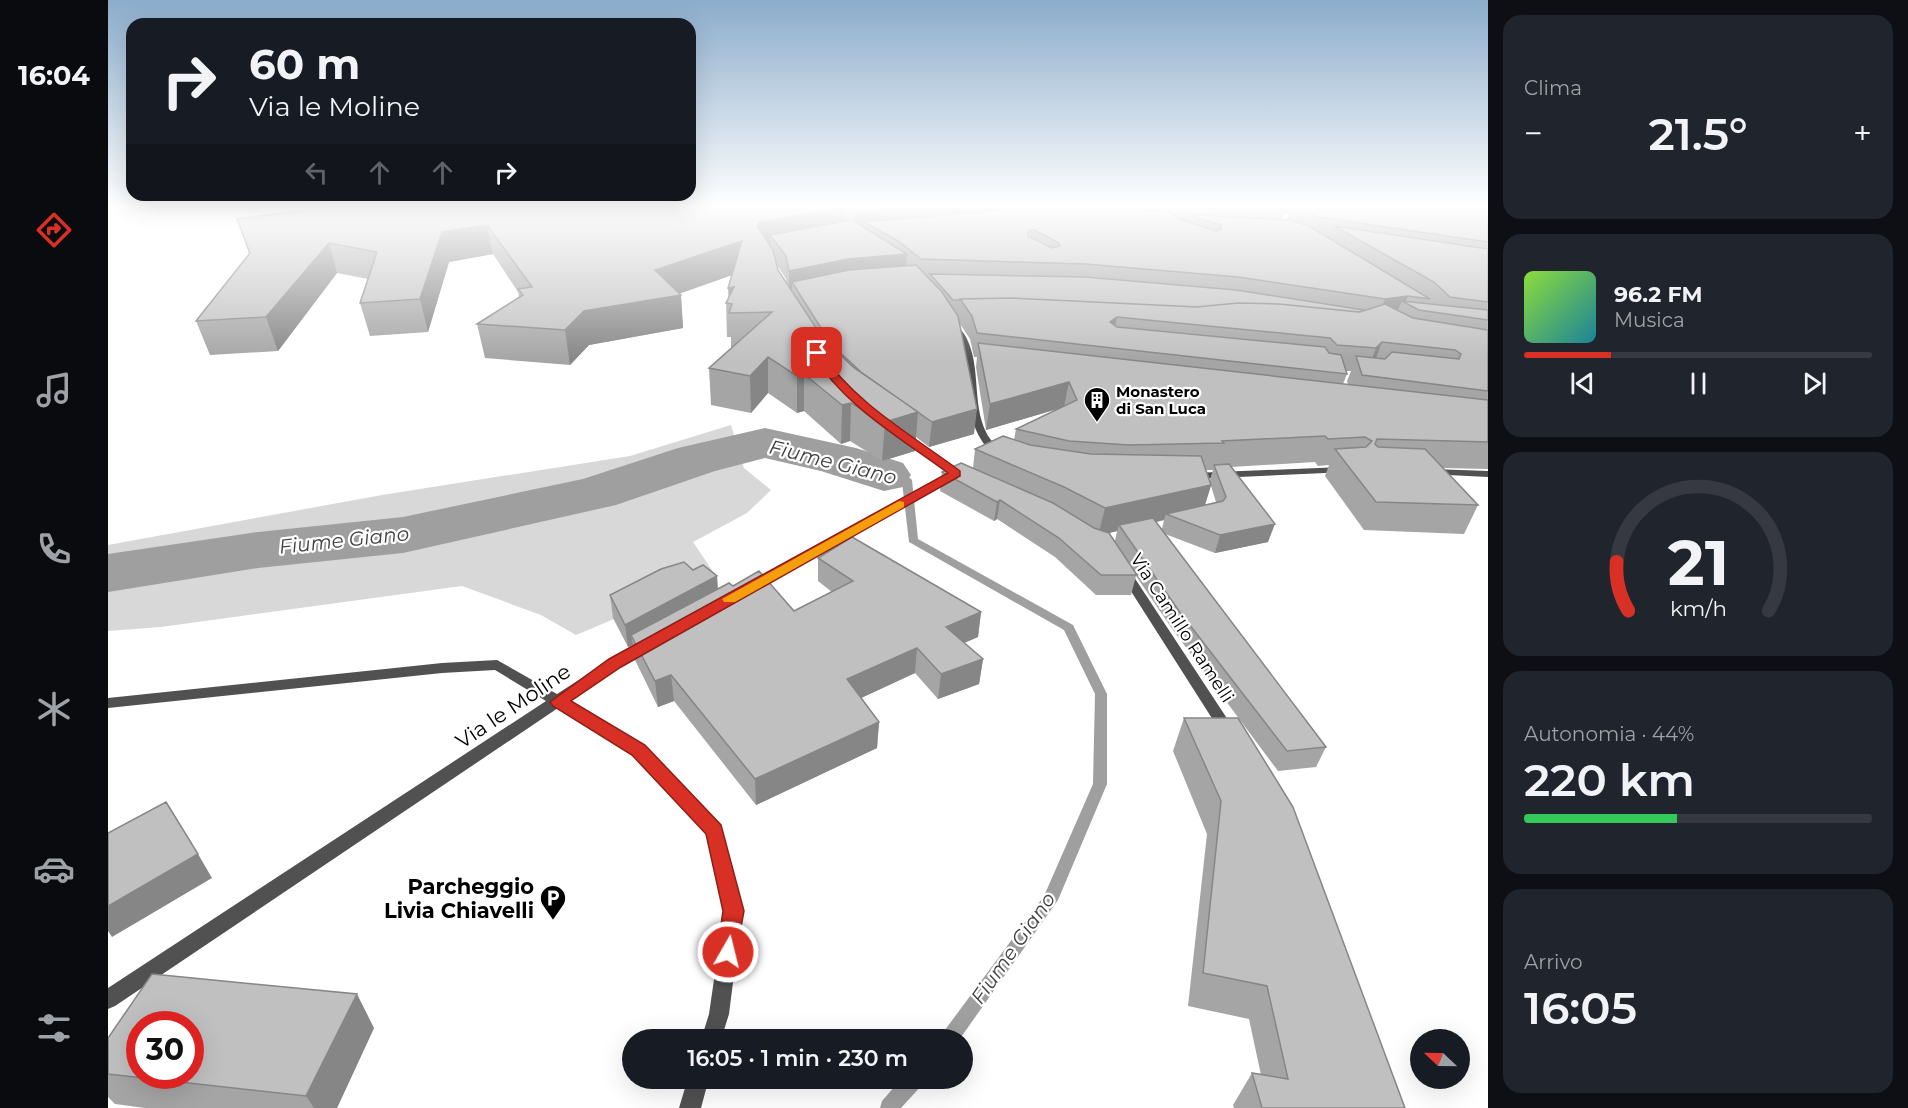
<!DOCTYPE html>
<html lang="it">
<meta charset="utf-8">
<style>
:root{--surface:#171b24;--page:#20242c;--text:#f1f3f6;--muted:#9ea1a6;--line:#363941;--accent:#d93025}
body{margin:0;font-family:Montserrat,sans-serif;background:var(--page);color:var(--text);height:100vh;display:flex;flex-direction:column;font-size:22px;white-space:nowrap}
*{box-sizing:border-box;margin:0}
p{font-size:20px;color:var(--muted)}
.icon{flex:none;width:33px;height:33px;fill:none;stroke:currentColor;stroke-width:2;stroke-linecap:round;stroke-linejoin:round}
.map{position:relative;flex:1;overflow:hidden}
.drawer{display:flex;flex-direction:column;gap:15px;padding:15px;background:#0d0f14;width:420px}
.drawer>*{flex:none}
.hud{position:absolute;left:18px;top:18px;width:570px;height:183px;border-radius:18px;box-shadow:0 6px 24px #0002;background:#171b24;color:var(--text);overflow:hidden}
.needle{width:39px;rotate:292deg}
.tools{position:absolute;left:1302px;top:1029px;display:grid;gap:12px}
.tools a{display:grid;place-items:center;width:60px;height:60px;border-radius:50%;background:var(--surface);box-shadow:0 6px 24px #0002;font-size:30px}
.speed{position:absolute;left:18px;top:1011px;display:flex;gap:12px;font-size:30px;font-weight:700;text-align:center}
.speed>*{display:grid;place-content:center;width:78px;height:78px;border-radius:50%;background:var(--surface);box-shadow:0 6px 24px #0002;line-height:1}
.speed .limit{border:9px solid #d22;background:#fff;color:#111}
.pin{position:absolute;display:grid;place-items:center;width:51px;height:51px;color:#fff;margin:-26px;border-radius:12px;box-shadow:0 3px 9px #0006}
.me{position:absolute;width:66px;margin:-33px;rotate:8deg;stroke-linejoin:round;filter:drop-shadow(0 0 4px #0008)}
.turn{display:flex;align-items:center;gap:21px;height:126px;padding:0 24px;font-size:27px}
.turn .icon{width:78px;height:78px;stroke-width:2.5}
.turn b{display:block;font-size:42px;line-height:51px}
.lanes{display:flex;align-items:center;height:57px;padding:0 24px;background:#0003;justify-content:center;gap:30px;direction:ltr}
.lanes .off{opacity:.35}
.big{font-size:45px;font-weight:600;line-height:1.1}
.drawer .widget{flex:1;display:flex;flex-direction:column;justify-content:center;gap:9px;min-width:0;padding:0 21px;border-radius:18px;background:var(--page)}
.drawer .dial{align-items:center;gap:0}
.dial svg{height:156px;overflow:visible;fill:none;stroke:var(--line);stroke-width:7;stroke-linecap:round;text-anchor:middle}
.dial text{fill:var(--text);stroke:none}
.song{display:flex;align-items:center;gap:18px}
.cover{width:72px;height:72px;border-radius:9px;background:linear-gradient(135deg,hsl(90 70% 55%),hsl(190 70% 35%))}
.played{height:6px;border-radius:3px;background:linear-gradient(90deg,var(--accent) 25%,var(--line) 25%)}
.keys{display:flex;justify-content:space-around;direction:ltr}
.heat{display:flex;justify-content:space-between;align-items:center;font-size:33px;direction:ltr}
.charge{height:9px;border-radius:4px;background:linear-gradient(90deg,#34c759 44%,var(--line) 0)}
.trip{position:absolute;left:514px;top:1029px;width:351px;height:60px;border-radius:30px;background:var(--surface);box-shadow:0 6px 24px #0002;font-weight:600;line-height:60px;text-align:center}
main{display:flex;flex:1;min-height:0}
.dock{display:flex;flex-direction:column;width:108px;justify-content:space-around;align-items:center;background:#090b0e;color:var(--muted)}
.dock .icon{width:42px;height:42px}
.dock .on{color:var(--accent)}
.dock b{font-size:27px;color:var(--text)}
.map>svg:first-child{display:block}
.green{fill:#d8d8d8}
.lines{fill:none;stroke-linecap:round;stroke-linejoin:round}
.stream{fill:#9f9f9f;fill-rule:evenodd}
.river{fill:#9f9f9f;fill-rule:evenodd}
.street{fill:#515151;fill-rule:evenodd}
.wall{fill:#a5a5a5;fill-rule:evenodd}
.shaded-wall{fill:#868686}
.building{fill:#c0c0c0;stroke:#868686;stroke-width:1.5;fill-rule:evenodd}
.route{fill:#d93025;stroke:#8d1f18;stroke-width:1.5}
.slow{fill:#f59e0b}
.labels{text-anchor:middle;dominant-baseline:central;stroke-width:4.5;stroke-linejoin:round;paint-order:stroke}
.far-poi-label{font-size:15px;font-weight:bold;fill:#000;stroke:#fff;text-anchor:start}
.street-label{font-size:18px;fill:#000;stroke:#fff}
.water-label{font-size:20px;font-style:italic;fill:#404040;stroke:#fff}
.near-street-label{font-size:21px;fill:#000;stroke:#fff}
.near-poi-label{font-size:21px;font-weight:bold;fill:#000;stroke:#fff;text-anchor:end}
</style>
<main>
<nav class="dock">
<b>16:04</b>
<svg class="icon on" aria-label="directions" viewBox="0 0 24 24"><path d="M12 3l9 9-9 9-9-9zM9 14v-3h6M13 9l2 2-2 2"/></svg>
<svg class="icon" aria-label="music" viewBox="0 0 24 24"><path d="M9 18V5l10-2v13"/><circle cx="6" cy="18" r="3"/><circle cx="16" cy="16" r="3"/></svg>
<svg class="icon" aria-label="phone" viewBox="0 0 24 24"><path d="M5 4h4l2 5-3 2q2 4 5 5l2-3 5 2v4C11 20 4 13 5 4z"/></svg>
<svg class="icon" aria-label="climate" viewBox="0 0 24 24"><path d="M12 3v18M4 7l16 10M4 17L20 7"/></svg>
<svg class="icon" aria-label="car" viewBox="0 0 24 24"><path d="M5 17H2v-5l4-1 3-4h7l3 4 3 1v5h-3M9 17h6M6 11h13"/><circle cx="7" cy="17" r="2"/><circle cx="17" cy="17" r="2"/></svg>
<svg class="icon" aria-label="filters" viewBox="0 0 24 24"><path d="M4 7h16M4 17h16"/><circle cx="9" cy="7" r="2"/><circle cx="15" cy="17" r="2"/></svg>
</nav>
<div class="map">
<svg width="1380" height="1108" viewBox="0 0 1380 1108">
<rect width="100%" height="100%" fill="#fff"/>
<!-- green -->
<path class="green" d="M 623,425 L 636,468 L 663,490 L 639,513 L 585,542 L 608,576 L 468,635 L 433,615 L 354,586 L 53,627 L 0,631 L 0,545 L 274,495 L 522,456 Z"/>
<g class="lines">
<!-- stream -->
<path class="stream" d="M 776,472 L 802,478 L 804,480 L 810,539 L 965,625 L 999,694 L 999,784 L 950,900 L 851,1040 L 831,1040 L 834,1034 L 936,896 L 985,784 L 987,694 L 956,630 L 801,542 L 794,482 L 773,477 L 771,475 Z
M 794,1078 L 816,1078 L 814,1085 L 793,1108 L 772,1108 L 774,1101 Z"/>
<!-- river -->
<path class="river" d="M 657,428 L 748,448 L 795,463 L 803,475 L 795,487 L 776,491 L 713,471 L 657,458 L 607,471 L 508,505 L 295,553 L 150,568 L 0,592 L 0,554 L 150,532 L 295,517 L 475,479 L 570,448 Z"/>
<!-- street -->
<path class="street" d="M 843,323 L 849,323 C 852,329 857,334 859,339 C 873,368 864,403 878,432 C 882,441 890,447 896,454 L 895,456 L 887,456 C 849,421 869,383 852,341 C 850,335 845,330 842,325 Z
M 795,431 L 858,474 L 859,476 L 858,478 L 849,477 L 648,589 L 640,589 L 638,586 L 640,583 L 842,472 L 791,436 L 791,432 Z
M 1235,467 L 1239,468 L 1240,470 L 1239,472 L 1085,479 L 1080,476 L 1085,473 Z
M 1324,469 L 1380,471 L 1380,477 L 1320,474 L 1319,472 Z
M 1018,570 L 1024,574 L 1124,726 L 1127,730 L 1124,734 L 1119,736 L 1114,734 L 1012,574 Z
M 540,639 L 545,641 L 547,644 L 545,647 L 512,666 L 460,701 L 535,746 L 612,825 L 614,830 L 634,911 L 621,1014 L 613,1040 L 593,1040 L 601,1014 L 616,911 L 598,833 L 525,754 L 450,708 L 7,1006 L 0,1009 L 0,988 L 438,701 L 387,670 L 334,673 L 0,708 L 0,698 L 334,663 L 389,660 L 449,694 L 502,660 Z
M 580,1078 L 601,1078 L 593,1108 L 571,1108 Z"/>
</g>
<!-- wall -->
<path class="wall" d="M 242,206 L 1380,206 L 1380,469 L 1335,468 L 1370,505 L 1356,534 L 1256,530 L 1217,476 L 1221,465 L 1210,466 L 1207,462 L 1123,467 L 1160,542 L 1107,553 L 1057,534 L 1218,747 L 1208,767 L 1170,771 L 1065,630 L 1028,576 L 1023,595 L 988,595 L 947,557 L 889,519 L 886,521 L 832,491 L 834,472 L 865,468 L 867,449 L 906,440 L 908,429 L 949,409 L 878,430 L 868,367 L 869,357 L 866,357 L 862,339 L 852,324 L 866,434 L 821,447 L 808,437 L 807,451 L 774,461 L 742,441 L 733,444 L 696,411 L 689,413 L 660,393 L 643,413 L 603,405 L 601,368 L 625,347 L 623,347 L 623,337 L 619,337 L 618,303 L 621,297 L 624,275 L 571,294 L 573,295 L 575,328 L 481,345 L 462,365 L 377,358 L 369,324 L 411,298 L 410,292 L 385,254 L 341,262 L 320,332 L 262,336 L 252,303 L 260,279 L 229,273 L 170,351 L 102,355 L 88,321 L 141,254 L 129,219 L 204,209 L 205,211 ZM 1181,212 L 1179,220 L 1174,219 L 1176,213 ZM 669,265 L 678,279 L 679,284 L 670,270 ZM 1238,371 L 1243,371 L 1239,381 L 1240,385 L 1235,384 L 1239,374 ZM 1098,470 L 1105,470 L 1102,480 ZM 1103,486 L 1108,502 L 1097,505 ZM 1056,520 L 1054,529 L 1048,522 ZM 1009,531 L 1007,541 L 1001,533 Z
M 710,558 L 873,612 L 870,637 L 856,643 L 875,659 L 871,684 L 830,699 L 807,673 L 753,698 L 771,722 L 769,748 L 648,805 L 566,701 L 550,707 L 527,660 L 525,645 L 520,647 L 505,618 L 502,595 L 585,570 L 609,576 L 610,589 L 625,586 L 686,611 L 724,592 L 710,581 Z
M 1076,718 L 1297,1108 L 1126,1108 L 1125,1105 L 1144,1073 L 1153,1075 L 1141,1019 L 1080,1006 L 1099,834 L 1065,751 Z
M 266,1028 L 229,1108 L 37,1108 L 7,1104 L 0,1097 L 0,1038 Z"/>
<!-- shaded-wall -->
<path class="shaded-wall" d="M 805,206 L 951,206 L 756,222 L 756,229 L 747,230 L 747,211 Z
M 1058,206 L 1061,206 L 1059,217 L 1055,219 Z
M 1175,206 L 1183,206 L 1181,212 L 1176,213 L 1177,208 Z
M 738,207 L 737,235 L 662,235 L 663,249 L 649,226 L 652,222 Z
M 379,225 L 385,254 L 341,262 L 320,332 L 312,299 L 334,232 Z
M 634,241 L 636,271 L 561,297 L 573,295 L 575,328 L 481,345 L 462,365 L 457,330 L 476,311 L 547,270 Z
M 221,243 L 229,273 L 170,351 L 158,317 Z
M 799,254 L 797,276 L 684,282 L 684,294 L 681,294 L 681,271 L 740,259 Z
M 626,287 L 624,304 L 621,304 L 620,288 Z
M 1300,296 L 1297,303 L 1294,301 L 1288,314 L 1270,317 L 1277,299 Z
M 1009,317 L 1004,340 L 1002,322 Z
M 1274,342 L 1265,366 L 1259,372 L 1268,348 Z
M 660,357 L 660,393 L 643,413 L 642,376 Z
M 696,374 L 696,411 L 689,413 L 689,376 Z
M 961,382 L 956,407 L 878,430 L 882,404 Z
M 743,403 L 742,441 L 733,444 L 734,405 Z
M 869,409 L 866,434 L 821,447 L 824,422 Z
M 810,412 L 807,451 L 774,461 L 777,422 Z
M 1103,485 L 1095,511 L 1058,514 L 1056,520 L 1014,530 L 1011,525 L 1009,531 L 990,536 L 997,508 Z
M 892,500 L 889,519 L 886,521 L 889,502 Z
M 1167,524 L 1160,542 L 1107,553 L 1112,535 Z
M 609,576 L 610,598 L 523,635 L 525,645 L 520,647 L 517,625 Z
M 873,612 L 870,637 L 835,652 L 838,627 Z
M 809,648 L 807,673 L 738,705 L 739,679 Z
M 875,659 L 871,684 L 830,699 L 833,674 Z
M 563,675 L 566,701 L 550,707 L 547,681 Z
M 771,722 L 769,748 L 648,805 L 647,779 Z
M 90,854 L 104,878 L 4,937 L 0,931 L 0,906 Z
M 249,994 L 266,1028 L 229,1108 L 206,1108 L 198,1096 Z"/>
<!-- building -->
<path class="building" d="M 242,206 L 736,206 L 738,207 L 652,222 L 649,226 L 665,250 L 670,270 L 714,337 L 745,367 L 810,412 L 777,422 L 743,403 L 734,405 L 696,374 L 689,376 L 660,357 L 642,376 L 601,368 L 664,312 L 621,313 L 624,304 L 618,303 L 626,287 L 620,288 L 634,241 L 547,270 L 573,295 L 476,311 L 457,330 L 369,324 L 415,295 L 410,289 L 424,287 L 379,225 L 334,232 L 312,299 L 252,303 L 269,252 L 221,243 L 158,317 L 88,321 L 142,253 L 129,219 L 204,209 L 205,211 Z
M 740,206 L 805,206 L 747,211 Z
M 945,206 L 962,206 L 1062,212 L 1071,219 L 1108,231 L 1113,229 L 1113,225 L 1079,214 L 1182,220 L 1201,226 L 1322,299 L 1300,296 L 1277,299 L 1130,277 L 978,264 L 813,259 L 790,241 L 756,222 ZM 926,230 L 951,243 L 952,246 L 944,248 L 920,236 L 920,231 Z
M 1150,206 L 1176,206 L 1177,208 Z
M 1185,206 L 1345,206 L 1380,208 L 1380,242 L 1210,217 L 1185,208 Z
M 744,220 L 799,254 L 740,259 L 681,271 L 678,256 L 662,235 Z
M 1226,226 L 1380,249 L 1380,302 L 1342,297 L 1326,282 Z
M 808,265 L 834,292 L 850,316 L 869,409 L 824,422 L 753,372 L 723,344 L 684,282 L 741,270 Z
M 822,274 L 977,277 L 1128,290 L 1256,310 L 1250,312 L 1171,304 L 1130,303 L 1089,307 L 904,298 L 852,299 L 853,300 L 845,300 Z
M 904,298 L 1089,307 L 1130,303 L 1171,304 L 1252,312 L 1277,304 L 1305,318 L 1380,330 L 1380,391 L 1254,375 L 1248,356 L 1277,359 L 1284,352 L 1351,359 L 1353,354 L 1347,350 L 1274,342 L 1268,348 L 1229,345 L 1222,338 L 1009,317 L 1002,322 L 1009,327 L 1217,347 L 1221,353 L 1233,355 L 1239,374 L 869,333 L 864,316 L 852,299 Z
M 1294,301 L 1380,310 L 1380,320 L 1311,310 Z
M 870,343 L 1380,400 L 1380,442 L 1269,439 L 1267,444 L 1270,447 L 1317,449 L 1370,505 L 1268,502 L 1227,449 L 1258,447 L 1264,441 L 1257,437 L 1220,439 L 1217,436 L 1114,441 L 1116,443 L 1021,445 L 961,441 L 908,429 L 969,400 L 961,382 L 882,404 Z
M 895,436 L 922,445 L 983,454 L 1093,456 L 1103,485 L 997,508 L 956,487 L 867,449 Z
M 853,463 L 945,503 L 986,528 L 1001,533 L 1029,575 L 993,575 L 951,538 L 892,500 L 889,502 L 834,472 Z
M 1121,464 L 1167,524 L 1112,535 L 1058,514 L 1115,501 L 1118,497 L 1106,465 Z
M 1045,518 L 1218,747 L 1179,751 L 1071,611 L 1011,525 Z
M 744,537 L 873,612 L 838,627 L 875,659 L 833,674 L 809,648 L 739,679 L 771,722 L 647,779 L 563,675 L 547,681 L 523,635 L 621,583 L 625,586 L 651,571 L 686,611 L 745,581 L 710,558 Z
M 576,562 L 585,570 L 595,565 L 609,576 L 517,625 L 502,595 L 553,569 Z
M 1076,718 L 1130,718 L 1185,807 L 1297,1108 L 1154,1108 L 1144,1073 L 1180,1079 L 1159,986 L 1095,973 L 1113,801 Z
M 58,802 L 90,854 L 0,906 L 0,833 Z
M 44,974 L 249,994 L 198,1096 L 0,1074 L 0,1038 ZM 32,1024 L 82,1024 L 82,1076 L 32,1076 Z"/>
<!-- sky -->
<linearGradient id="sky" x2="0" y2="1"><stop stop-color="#8baccb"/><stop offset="0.57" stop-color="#fff"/><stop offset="1" stop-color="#fff" stop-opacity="0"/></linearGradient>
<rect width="1380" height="361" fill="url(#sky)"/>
<!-- route -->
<path class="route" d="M 706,351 L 712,351 C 746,403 804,435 852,471 L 852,476 L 513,667 L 463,701 L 537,745 L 613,825 L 636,911 L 627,959 L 620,962 L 612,959 L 609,952 L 615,911 L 598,834 L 524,755 L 445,706 L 442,702 L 501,659 L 840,473 C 793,438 734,405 704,353 Z"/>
<!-- slow -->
<path class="slow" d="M 791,501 L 796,502 L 796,507 L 627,602 L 616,602 L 614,599 Z"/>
<!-- icons -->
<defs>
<g id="building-pin" transform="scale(1.35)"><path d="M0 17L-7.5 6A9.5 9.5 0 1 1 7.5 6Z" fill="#000" stroke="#fff"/><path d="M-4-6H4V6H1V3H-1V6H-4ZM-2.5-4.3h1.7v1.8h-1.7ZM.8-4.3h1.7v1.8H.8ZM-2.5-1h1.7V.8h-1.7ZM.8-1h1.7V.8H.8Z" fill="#fff"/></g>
<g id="parking-pin" transform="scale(1.35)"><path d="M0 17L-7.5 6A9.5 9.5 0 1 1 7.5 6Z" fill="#000" stroke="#fff"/><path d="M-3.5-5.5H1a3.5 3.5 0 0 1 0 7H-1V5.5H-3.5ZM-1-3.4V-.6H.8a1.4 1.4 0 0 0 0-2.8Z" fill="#fff"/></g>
</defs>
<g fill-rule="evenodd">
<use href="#building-pin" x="989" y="400"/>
<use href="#parking-pin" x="445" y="898"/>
</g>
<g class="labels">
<!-- far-poi labels -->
<g class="far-poi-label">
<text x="1008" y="391">Monastero<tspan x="1008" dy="17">di San Luca</tspan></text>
</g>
<!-- street labels -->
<g class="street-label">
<text transform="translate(1074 628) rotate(57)">Via Camillo Ramelli</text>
</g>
<!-- water labels -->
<g class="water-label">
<text transform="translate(725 462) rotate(14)">Fiume Giano</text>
<text transform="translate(236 540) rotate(-6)">Fiume Giano</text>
<text transform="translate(905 948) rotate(-55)">Fiume Giano</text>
</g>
<!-- near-street labels -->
<g class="near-street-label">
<text transform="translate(405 706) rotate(-34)">Via le Moline</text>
</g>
<!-- near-poi labels -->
<g class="near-poi-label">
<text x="426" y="886">Parcheggio<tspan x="426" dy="24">Livia Chiavelli</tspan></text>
</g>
</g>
</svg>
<div class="tools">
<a><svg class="needle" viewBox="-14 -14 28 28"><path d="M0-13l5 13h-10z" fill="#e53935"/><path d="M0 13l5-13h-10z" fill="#9ea1a6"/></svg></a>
</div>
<div class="speed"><div class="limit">30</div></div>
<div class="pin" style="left:709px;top:353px;background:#d93025"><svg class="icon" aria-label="arrive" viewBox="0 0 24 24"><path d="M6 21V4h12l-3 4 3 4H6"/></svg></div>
<svg class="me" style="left:620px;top:952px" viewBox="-20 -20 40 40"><circle r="17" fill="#d93025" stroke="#fff" stroke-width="3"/><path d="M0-11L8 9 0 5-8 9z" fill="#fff"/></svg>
<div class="trip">16:05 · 1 min · 230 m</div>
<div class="hud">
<div class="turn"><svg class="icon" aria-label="right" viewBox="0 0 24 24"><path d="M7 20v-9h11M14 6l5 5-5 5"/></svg><div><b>60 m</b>Via le Moline</div></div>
<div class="lanes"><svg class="icon off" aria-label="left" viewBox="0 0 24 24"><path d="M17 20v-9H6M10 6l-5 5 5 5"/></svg><svg class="icon off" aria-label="ahead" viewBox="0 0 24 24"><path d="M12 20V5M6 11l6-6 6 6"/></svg><svg class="icon off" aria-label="ahead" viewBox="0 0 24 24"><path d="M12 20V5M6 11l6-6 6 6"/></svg><svg class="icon" aria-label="right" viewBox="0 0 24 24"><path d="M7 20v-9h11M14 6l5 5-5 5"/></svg></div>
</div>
</div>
<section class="drawer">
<div class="widget"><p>Clima</p>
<div class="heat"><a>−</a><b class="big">21.5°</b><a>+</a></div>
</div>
<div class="widget">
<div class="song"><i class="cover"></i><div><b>96.2 FM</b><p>Musica</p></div></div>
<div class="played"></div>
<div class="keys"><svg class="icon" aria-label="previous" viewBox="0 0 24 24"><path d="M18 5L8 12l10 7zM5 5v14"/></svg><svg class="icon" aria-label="pause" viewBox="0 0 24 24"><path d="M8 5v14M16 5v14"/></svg><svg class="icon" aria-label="next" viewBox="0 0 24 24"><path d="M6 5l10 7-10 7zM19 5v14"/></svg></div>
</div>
<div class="widget dial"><svg viewBox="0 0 100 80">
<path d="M14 69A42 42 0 1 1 86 69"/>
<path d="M14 69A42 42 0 0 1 8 44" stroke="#d93025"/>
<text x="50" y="56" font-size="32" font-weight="700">21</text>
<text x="50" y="72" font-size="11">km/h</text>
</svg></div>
<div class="widget"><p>Autonomia · 44%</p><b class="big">220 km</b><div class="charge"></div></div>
<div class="widget"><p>Arrivo</p><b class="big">16:05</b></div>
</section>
</main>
